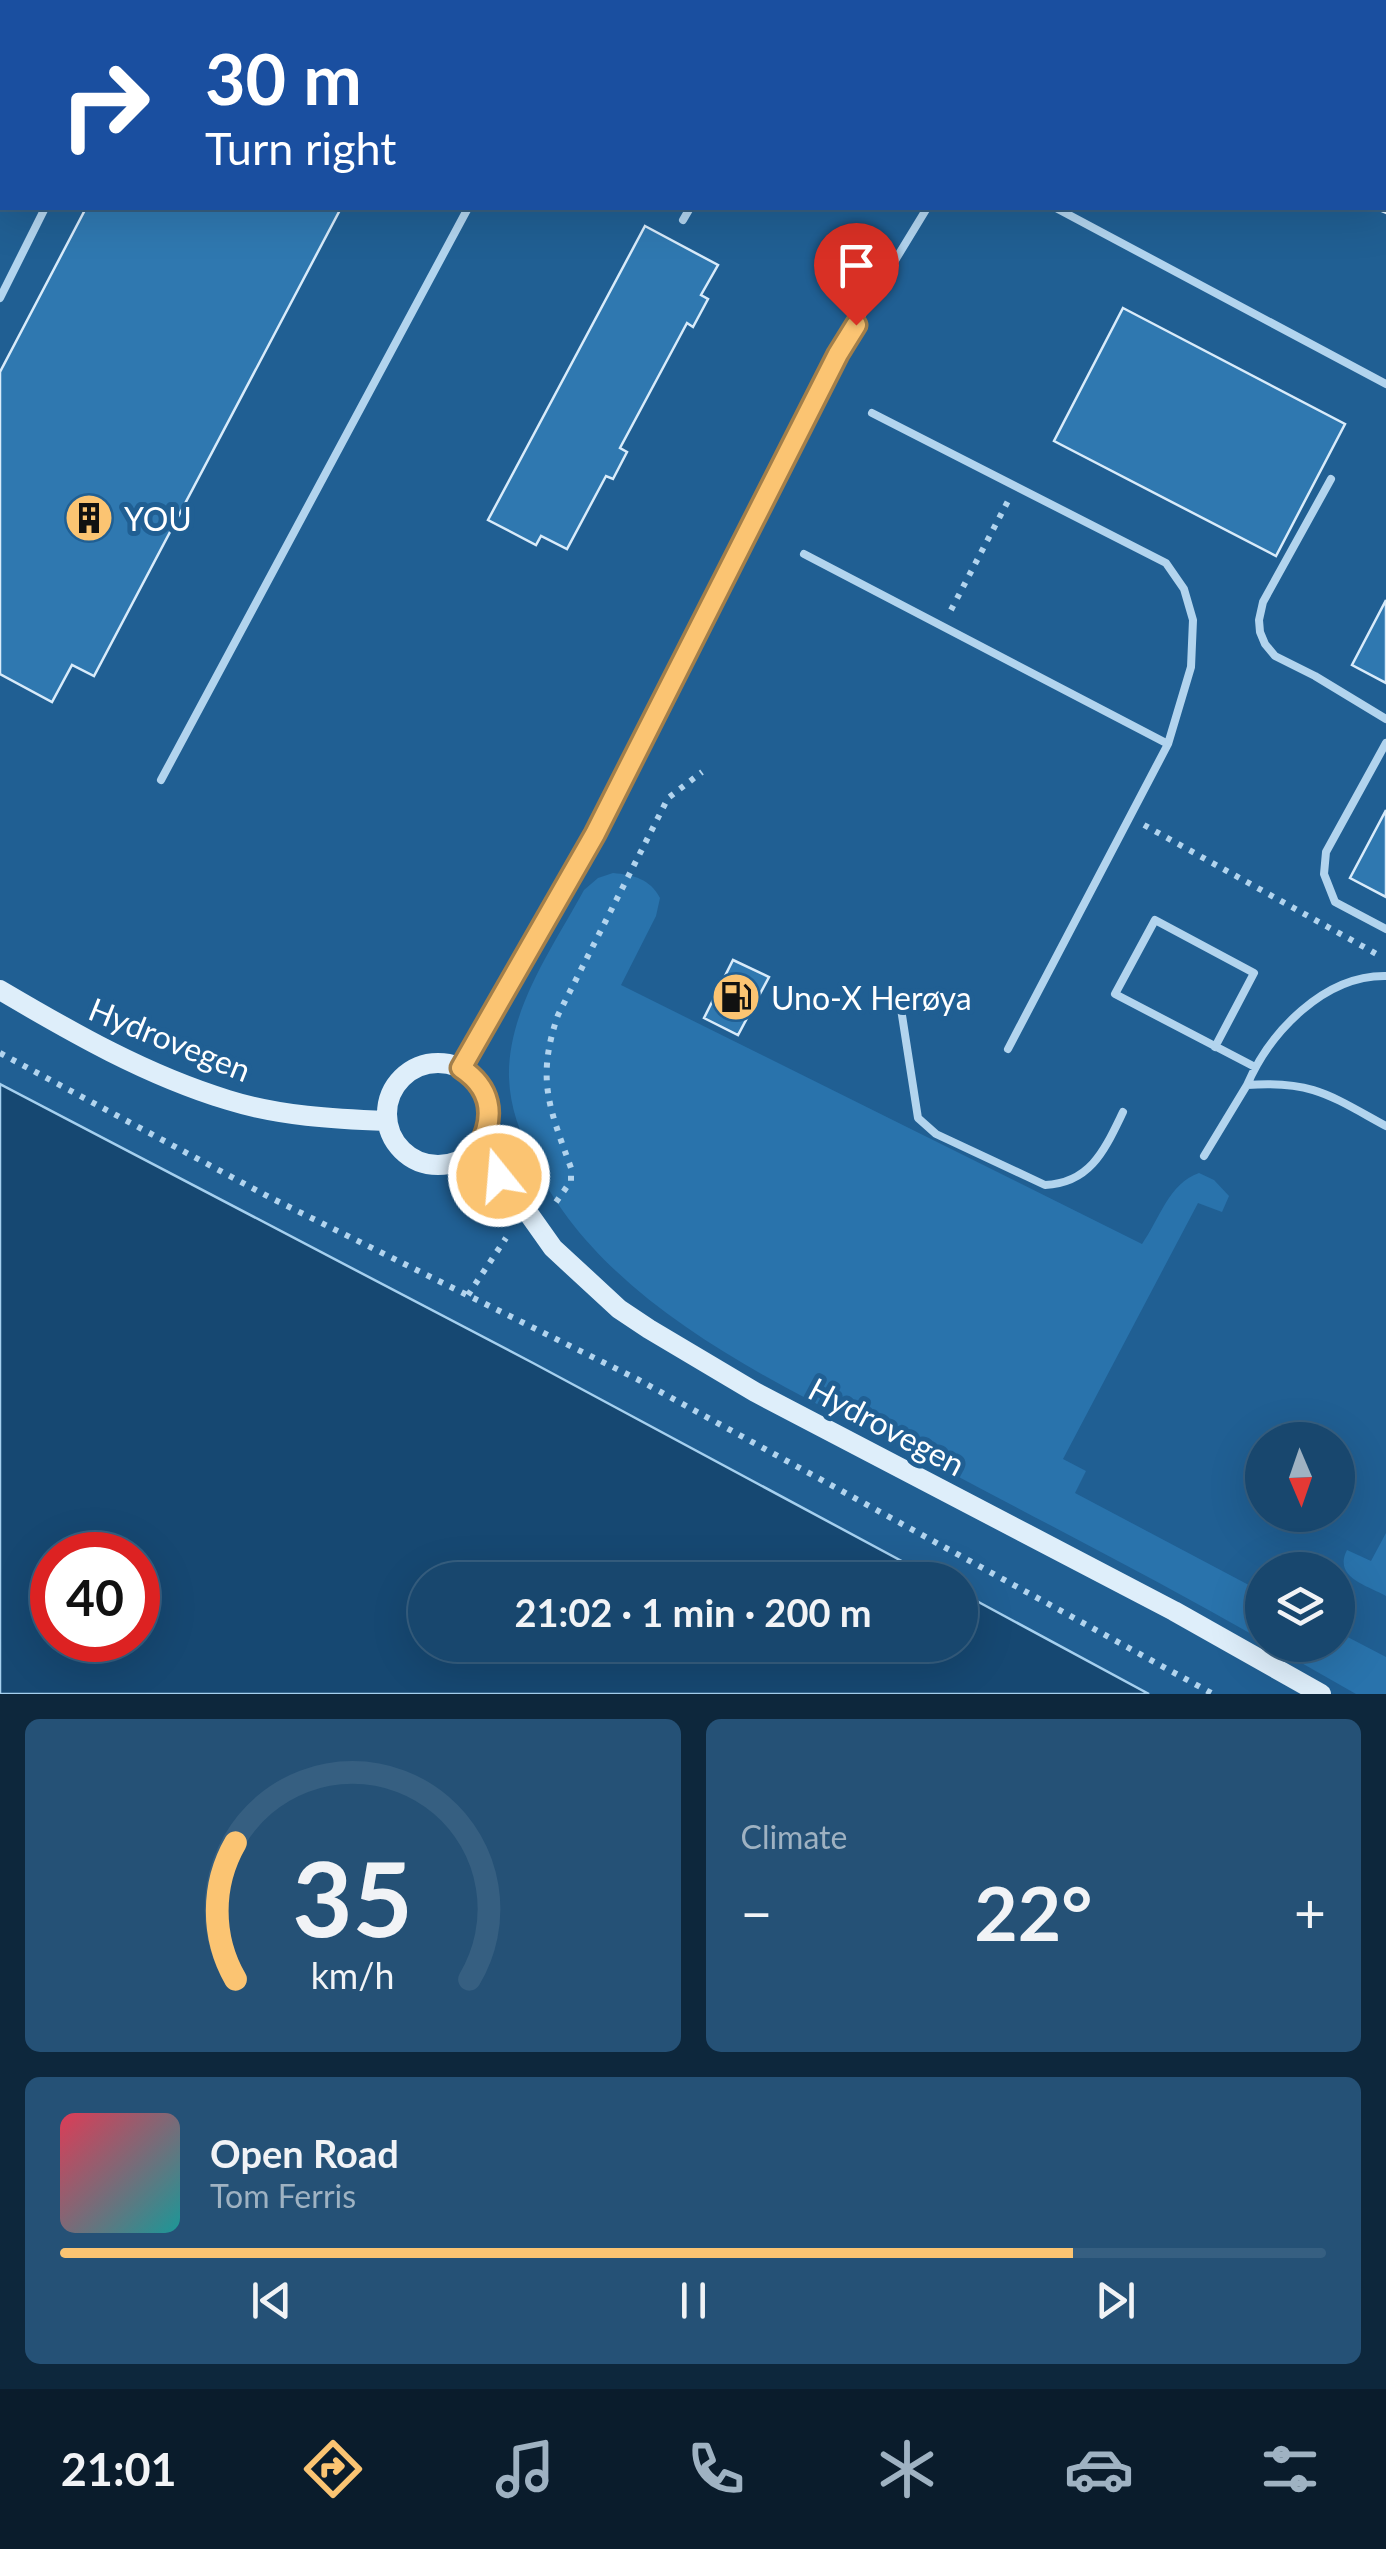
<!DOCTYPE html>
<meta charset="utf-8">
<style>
:root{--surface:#18476e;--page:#255176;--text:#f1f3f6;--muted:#9fb2c2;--line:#365f81;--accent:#fbc472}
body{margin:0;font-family:Lato,sans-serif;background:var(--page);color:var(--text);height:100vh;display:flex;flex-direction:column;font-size:38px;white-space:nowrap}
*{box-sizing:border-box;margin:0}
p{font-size:32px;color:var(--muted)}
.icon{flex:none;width:55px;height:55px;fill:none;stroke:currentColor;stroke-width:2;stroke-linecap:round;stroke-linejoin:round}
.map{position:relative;height:1694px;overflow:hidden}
.panel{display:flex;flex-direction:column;gap:25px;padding:25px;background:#0d273c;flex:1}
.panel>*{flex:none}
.hud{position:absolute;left:0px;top:0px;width:1388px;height:210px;box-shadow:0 10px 40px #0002,0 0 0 2px var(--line);background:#1a4fa0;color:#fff;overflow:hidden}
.needle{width:65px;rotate:178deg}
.fabs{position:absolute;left:1245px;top:1422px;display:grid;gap:20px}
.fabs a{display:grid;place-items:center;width:110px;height:110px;border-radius:50%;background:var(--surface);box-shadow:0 10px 40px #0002,0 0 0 2px var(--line);font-size:50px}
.speed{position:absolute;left:30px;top:1532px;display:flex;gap:20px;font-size:50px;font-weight:700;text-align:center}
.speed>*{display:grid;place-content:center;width:130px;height:130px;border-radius:50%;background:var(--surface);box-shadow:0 10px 40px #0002,0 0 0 2px var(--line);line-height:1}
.speed .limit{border:15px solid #d22;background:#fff;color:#111}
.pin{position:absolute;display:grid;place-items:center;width:85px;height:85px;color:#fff;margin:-102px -42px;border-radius:50% 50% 50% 0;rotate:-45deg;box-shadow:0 0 10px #0007}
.pin .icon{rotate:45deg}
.me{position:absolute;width:110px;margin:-55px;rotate:343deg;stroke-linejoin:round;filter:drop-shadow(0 0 8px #0008)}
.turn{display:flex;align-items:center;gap:35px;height:210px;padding:0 40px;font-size:45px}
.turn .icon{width:130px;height:130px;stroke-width:2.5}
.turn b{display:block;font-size:70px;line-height:85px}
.big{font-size:75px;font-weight:700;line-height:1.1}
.panel .card{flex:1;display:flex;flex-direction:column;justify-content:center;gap:15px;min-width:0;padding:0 35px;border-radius:15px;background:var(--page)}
.panel .dial{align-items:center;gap:0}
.dial svg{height:260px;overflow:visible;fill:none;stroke:var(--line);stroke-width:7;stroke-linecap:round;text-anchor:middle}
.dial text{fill:var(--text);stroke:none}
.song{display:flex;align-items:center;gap:30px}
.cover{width:120px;height:120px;border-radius:15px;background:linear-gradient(135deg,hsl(350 70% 55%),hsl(180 70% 35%))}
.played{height:10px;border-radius:5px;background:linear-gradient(90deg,var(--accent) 80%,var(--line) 80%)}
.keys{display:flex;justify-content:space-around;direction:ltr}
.heat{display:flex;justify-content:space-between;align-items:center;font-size:55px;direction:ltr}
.panel .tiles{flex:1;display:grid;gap:25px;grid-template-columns:1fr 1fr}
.card:last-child{grid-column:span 2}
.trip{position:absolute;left:408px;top:1562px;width:570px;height:100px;border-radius:50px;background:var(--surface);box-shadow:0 10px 40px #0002,0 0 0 2px var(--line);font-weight:700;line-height:100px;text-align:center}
.tab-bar{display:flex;height:160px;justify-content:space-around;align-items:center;background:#0a1c2c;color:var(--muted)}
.tab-bar .icon{width:70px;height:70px}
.tab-bar .selected{color:var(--accent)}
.tab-bar b{font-size:45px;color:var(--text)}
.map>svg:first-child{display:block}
.green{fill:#2973ac}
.water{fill:#164872;stroke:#a5d0ef;stroke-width:2.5;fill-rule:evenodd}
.building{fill:#2f78b0;stroke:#d8ebfa;stroke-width:2.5}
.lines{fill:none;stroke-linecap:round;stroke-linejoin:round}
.path{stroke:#b2d4ee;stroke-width:6;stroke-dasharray:5 8;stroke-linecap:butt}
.lane{stroke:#b2d4ee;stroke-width:8}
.secondary{stroke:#deeefa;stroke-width:20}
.route-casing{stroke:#a37f4a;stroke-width:25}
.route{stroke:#fbc472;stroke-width:18}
.labels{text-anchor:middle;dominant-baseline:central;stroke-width:10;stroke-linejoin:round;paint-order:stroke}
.poi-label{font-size:32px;fill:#fff;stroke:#205f93;text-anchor:start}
.street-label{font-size:32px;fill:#fff;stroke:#205f93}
</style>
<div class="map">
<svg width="1386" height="1694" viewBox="0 0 1386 1694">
<rect width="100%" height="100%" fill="#205f93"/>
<!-- green -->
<path class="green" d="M 613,873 C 634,875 650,879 660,898 L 656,916 L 621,985 L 1142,1244 C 1159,1220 1169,1183 1199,1173 L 1214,1180 L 1229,1196 L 1222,1212 L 1198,1203 L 1063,1459 L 1086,1471 L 1075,1493 L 1262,1592 L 1262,1640 C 1157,1580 1049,1525 942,1468 C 798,1392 604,1314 532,1158 C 520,1133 510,1107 509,1078 C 507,1011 553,947 584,890 L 598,878 Z
M 1386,1533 L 1386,1596 C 1366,1585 1333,1577 1347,1550 L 1371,1561 Z
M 1338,1632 L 1386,1657 L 1386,1694 L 1356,1694 L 1270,1645 L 1338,1645 Z"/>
<!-- water -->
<path class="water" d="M 0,1084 L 533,1363 L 937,1580 L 425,1580 L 425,1645 L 960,1645 L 960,1592 L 1149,1694 L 0,1694 ZM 52,1555 L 138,1555 L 138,1640 L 52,1640 Z"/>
<!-- building -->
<path class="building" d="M 1386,49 L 1386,213 L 1375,208 L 1385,208 Z
M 86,208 L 341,208 L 94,676 L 72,665 L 52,702 L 0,674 L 0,372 Z
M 645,226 L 718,265 L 701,295 L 708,299 L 693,327 L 687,323 L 620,448 L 627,452 L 613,479 L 606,476 L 567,549 L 541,536 L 536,545 L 488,520 Z
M 1123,308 L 1345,424 L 1276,556 L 1054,441 Z
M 1386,600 L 1386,683 L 1352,665 Z
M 1386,810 L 1386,897 L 1350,878 Z
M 733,960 L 769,977 L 738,1035 L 704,1018 Z"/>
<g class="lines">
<!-- path -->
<path class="path" d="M 951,610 L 1008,501
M 1144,825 L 1382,957
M 0,1053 L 269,1197 L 637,1379 L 1213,1694
M 556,1202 L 571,1181 L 571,1168 C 549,1107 536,1079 558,1015 L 668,798 L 702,772
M 468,1295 L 506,1238"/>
<!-- lane -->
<path class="lane" d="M 500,0 L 503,2
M 639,0 L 644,2
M 151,2 L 153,0
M 811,2 L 812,0
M 1056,208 L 1386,384
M 683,220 L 690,208
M 0,298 L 45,208
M 872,413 L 1166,563 L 1184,589 L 1193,620 L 1191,667 L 1168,744 L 1008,1049
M 1331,479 L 1263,602 L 1259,620 L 1260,632 L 1265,644 L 1275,656 L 1315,676 L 1386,719
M 804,554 L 1168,744
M 1386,743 L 1326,852 L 1324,874 L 1335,902 L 1386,929
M 161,780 L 468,208
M 899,996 L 918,1118 L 936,1134 L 1045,1185 C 1091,1183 1105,1149 1123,1112
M 1215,1047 L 1254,973 L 1155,920 L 1115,994 L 1255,1067
M 461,1067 L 595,834 L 838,354 L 927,208
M 1247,1085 C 1270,1032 1324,975 1386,976
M 1204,1156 L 1247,1085 C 1312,1080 1331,1096 1386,1126"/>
<!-- secondary -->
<path class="secondary" d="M 0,990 C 73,1033 146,1075 228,1100 C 279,1116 334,1119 387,1121
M387 1114a51 51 0 1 1 102 0a51 51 0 1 1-102 0Z
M 480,1145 L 553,1248 L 619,1309 L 649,1329 L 755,1392 L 1174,1611 L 1321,1694"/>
</g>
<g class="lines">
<!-- route casing -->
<g class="route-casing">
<path id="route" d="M 499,1176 L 480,1145 C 496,1114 490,1087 461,1068 L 595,834 L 838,354 L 856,325"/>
</g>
<!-- route -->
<use href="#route" class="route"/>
</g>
<!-- icons -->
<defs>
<g id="building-disc" transform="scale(2.5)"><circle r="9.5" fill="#fbc472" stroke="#205f93"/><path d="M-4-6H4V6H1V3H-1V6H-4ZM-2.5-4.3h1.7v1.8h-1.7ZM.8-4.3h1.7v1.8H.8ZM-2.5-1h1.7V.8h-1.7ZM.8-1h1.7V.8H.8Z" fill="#111"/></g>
<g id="fuel-disc" transform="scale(2.5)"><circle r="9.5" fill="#fbc472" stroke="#205f93"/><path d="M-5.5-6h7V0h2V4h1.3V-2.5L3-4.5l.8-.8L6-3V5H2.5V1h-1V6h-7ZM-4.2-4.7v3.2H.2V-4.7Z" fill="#111"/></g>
</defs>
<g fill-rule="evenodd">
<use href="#building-disc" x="89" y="518"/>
<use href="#fuel-disc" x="736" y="997"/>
</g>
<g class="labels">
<!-- poi labels -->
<g class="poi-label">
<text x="124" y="518">YOU</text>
<text x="771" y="997">Uno-X Herøya</text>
</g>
<!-- street labels -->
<g class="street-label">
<text transform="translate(170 1039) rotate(22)">Hydrovegen</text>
<text transform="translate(887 1426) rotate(28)">Hydrovegen</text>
</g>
</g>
</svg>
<div class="fabs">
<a><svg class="needle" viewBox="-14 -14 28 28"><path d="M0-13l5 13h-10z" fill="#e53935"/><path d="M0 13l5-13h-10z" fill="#9fb2c2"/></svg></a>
<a><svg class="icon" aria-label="layers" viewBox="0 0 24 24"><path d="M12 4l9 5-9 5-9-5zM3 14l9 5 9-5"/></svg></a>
</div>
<div class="speed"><div class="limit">40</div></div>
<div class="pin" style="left:856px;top:325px;background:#d93025"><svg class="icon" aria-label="arrive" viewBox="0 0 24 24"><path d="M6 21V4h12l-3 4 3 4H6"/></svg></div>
<svg class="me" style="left:499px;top:1176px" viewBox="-20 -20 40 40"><circle r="17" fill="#fbc472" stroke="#fff" stroke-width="3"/><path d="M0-11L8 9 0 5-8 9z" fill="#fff"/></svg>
<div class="trip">21:02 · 1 min · 200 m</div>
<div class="hud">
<div class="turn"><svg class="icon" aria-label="right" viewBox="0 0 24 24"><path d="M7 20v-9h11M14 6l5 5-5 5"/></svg><div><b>30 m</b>Turn right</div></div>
</div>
</div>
<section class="panel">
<div class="tiles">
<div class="card dial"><svg viewBox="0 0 100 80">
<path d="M14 69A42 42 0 1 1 86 69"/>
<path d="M14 69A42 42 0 0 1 14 27" stroke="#fbc472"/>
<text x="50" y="56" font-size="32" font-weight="700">35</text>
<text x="50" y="72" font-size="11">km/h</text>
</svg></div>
<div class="card"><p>Climate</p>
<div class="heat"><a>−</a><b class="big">22°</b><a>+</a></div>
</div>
<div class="card">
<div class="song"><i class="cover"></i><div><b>Open Road</b><p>Tom Ferris</p></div></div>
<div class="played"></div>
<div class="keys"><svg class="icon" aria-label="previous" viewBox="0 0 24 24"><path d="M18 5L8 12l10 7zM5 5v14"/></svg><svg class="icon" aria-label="pause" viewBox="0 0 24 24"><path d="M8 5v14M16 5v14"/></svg><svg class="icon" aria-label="next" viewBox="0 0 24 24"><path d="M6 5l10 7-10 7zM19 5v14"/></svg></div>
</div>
</div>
</section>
<nav class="tab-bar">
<b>21:01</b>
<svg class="icon selected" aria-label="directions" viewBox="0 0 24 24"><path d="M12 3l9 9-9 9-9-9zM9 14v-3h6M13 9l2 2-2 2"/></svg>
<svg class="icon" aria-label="music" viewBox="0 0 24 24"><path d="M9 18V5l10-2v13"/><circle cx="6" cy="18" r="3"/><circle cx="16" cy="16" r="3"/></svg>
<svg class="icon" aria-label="phone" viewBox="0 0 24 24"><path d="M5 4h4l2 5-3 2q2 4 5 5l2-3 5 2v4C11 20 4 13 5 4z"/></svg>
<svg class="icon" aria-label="climate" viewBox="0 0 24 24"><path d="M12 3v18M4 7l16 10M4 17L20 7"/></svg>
<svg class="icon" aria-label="car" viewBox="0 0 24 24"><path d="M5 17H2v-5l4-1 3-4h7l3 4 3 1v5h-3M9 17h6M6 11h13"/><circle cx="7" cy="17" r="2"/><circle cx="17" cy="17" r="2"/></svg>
<svg class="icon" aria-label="filters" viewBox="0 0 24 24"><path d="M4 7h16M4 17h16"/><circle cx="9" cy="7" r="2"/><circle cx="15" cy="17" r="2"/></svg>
</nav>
